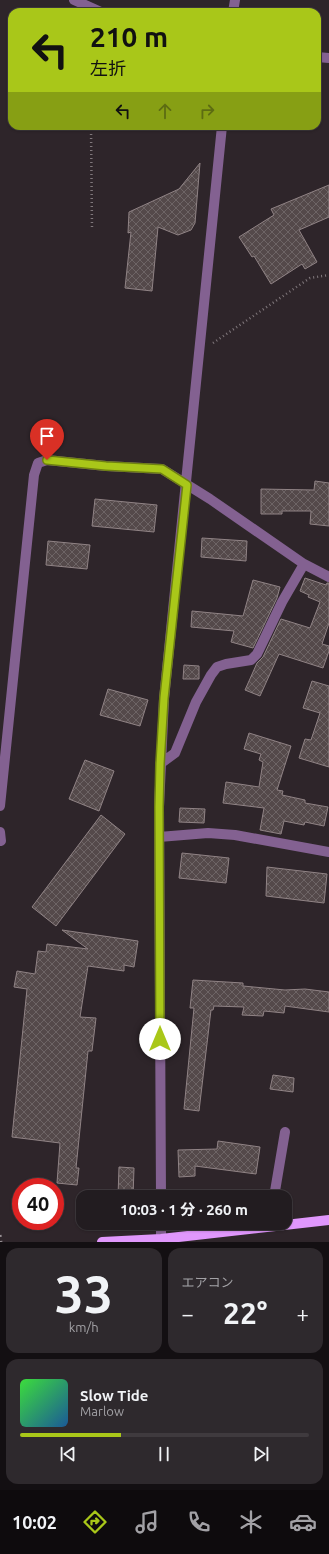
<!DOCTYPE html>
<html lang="ja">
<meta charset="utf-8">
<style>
:root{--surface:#221c20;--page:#2e292d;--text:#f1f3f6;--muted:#a2a1a5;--line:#3f3a3e;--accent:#a9c719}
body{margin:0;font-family:Ubuntu,"Noto Sans JP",sans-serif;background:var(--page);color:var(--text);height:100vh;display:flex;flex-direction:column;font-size:15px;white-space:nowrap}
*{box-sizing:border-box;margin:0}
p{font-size:13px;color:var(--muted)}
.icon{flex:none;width:22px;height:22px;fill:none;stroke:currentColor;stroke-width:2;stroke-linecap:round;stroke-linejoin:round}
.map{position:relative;height:1242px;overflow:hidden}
.sheet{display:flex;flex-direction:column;gap:6px;padding:6px;background:#130f12;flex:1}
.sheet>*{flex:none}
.top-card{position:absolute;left:8px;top:8px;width:313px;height:122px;border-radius:12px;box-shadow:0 1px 3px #0004,0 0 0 1px var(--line);background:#a9c719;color:#111;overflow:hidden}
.speed{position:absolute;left:12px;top:1178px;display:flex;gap:8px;font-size:20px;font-weight:700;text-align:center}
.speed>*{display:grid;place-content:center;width:52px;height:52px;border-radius:50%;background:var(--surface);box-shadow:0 1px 3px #0004,0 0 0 1px var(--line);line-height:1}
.speed .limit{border:6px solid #d22;background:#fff;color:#111}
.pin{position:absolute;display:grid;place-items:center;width:34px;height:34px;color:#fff;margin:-41px -17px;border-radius:50% 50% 50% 0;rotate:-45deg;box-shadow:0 0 4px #0007}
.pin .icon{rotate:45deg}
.me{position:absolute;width:44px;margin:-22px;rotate:0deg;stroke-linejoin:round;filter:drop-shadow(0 0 3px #0008)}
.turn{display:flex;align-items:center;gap:14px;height:84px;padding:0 16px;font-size:18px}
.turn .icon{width:52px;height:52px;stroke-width:2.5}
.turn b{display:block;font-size:28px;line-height:34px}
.lanes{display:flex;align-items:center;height:38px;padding:0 16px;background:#0003;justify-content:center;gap:20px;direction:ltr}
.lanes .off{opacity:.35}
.big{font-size:30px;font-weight:700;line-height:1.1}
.sheet .tile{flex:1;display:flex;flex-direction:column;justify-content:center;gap:6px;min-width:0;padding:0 14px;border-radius:12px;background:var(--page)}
.sheet .dial{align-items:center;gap:0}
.dial b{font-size:52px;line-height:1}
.song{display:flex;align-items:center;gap:12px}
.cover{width:48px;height:48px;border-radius:6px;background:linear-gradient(135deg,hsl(120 70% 55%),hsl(210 70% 35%))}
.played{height:4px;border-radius:2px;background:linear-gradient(90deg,var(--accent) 35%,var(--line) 35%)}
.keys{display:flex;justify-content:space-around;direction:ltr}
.heat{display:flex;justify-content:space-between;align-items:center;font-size:22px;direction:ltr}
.sheet .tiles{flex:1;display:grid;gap:6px;grid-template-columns:1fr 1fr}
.tile:last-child{grid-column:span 2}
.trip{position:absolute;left:76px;top:1190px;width:216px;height:40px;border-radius:12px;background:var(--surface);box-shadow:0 1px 3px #0004,0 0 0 1px var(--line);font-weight:700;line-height:40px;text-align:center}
.tabs{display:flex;height:64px;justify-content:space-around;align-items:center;background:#0e0b0d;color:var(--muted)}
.tabs .icon{width:28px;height:28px}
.tabs .selected{color:var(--accent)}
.tabs b{font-size:18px;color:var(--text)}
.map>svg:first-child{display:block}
.building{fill:url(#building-cross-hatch);stroke:#908385}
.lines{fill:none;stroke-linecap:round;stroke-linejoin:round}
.path{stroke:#80787c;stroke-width:2.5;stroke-dasharray:1 3;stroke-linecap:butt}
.minor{stroke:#836191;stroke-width:10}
.major{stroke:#e097fc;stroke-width:10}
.rail{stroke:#989094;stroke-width:3;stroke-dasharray:2 4;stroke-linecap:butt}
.route-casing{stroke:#6e8110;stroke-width:10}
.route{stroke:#a9c719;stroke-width:7}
</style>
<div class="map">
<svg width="329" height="1242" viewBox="0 0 329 1242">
<defs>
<pattern id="building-cross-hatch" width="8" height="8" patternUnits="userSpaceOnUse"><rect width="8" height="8" fill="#54494a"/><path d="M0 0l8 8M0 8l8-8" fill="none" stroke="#6d6465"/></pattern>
</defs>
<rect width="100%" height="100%" fill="#2e252a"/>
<!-- building -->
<path class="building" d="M 200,163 L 195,223 L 191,230 L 178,235 L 158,227 L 152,291 L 125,288 L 131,232 L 128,233 L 129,212 L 179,189 Z
M 329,185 L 329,217 L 299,230 L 317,262 L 305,269 L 302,264 L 271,284 L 254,256 L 252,257 L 239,237 L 274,215 L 271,209 Z
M 315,481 L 329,483 L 329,526 L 310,524 L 311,511 L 282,511 L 282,514 L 261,514 L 261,489 L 314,490 Z
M 95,499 L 157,505 L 154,532 L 92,526 Z
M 202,538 L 247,541 L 246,561 L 201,557 Z
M 48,541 L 90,545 L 87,569 L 46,565 Z
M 305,578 L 326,585 L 327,583 L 329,583 L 329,623 L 322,644 L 329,646 L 329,651 L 323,668 L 279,654 L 260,696 L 245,690 L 257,663 L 263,657 L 281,619 L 310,628 L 320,602 L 308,597 L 309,595 L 300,591 Z
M 253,580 L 280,587 L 277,598 L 253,648 L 231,642 L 234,631 L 191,627 L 192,611 L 243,616 Z
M 184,665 L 199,666 L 199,679 L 183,679 Z
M 312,681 L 329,686 L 329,767 L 299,758 L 305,739 L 311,740 L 320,713 L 303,708 Z
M 108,689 L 148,700 L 140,726 L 100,715 Z
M 249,733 L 291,746 L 277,790 L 283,791 L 282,795 L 305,800 L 305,803 L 328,807 L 324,826 L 305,822 L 304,825 L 284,821 L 281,834 L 260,830 L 264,808 L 223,803 L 226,782 L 259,787 L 263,762 L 259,760 L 261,754 L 244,749 Z
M 85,760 L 114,771 L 99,811 L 69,799 Z
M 180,808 L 205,809 L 204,823 L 179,822 Z
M 101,815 L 125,834 L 56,926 L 32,907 Z
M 182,853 L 229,858 L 226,883 L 179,878 Z
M 267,867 L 327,874 L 324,903 L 266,896 Z
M 62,930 L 138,941 L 134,967 L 124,965 L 124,971 L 88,966 L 80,1017 L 96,1018 L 92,1051 L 88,1051 L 76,1168 L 79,1168 L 77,1185 L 57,1183 L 60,1143 L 12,1137 L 27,989 L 14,987 L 17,971 L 35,974 L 38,951 L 46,952 L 47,944 L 88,949 Z
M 193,980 L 243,983 L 243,986 L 285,990 L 305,989 L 329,992 L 329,1012 L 285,1006 L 284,1013 L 264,1011 L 263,1016 L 242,1015 L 244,1007 L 214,1006 L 213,1010 L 211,1010 L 199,1111 L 184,1109 L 194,1008 L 190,1008 Z
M 273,1075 L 294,1078 L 293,1092 L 270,1089 Z
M 218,1141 L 260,1147 L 256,1174 L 195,1166 L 195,1176 L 179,1177 L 178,1150 L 217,1149 Z
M 119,1167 L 134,1168 L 133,1197 L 118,1197 Z"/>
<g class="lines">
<!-- path -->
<path class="path" d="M 91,126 L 92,228
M 213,343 L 310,278 L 329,275"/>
<!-- minor -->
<path class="minor" d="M 74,0 L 101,12
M 233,12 L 235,0
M 317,57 L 329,58
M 160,764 L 175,753 L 196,702 L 211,675 L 217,667 L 226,664 L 251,660 L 257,654 L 282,602 L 304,564
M 0,806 L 34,475 L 38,463 L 47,460 L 106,466 L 162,469 L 210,499 L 304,564 L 329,577
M 0,832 L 1,841
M 159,837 L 208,833 L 235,835 L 329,852
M 161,1197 L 159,807 L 164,699 L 222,126
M 274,1197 L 285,1132
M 161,1223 L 161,1242"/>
<!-- major -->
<path class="major" d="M 102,1242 L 161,1239 L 329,1220"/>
<!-- rail -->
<path class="rail" d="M 0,1235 L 1,1242"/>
</g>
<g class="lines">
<!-- route casing -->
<g class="route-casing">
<path id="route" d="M 47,460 L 106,466 L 162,469 L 187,485 L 164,698 L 160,764 L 159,807 L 160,1039"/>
</g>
<!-- route -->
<use href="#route" class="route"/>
</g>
</svg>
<div class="speed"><div class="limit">40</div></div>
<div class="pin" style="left:47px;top:460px;background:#d93025"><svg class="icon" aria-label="arrive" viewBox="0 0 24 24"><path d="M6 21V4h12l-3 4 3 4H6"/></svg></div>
<svg class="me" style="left:160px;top:1039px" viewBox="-20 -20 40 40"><circle r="19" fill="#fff"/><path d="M0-13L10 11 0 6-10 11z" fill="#a9c719"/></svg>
<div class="trip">10:03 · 1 分 · 260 m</div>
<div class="top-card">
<div class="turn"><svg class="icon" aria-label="left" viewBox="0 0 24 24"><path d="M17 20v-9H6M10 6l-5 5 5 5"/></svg><div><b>210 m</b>左折</div></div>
<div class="lanes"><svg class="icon" aria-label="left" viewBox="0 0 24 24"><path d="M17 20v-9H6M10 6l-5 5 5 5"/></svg><svg class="icon off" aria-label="ahead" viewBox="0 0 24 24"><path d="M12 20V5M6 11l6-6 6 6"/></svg><svg class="icon off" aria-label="right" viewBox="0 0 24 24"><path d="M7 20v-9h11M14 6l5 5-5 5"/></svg></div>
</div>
</div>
<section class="sheet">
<div class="tiles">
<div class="tile dial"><b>33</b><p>km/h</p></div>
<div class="tile"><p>エアコン</p>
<div class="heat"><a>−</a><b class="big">22°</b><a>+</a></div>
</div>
<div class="tile">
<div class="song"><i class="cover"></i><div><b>Slow Tide</b><p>Marlow</p></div></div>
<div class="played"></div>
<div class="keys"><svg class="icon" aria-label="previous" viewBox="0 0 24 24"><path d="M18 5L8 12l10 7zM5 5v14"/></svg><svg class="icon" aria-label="pause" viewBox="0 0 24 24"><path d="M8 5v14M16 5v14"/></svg><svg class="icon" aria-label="next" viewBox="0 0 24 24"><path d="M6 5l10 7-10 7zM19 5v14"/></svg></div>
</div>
</div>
</section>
<nav class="tabs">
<b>10:02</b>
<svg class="icon selected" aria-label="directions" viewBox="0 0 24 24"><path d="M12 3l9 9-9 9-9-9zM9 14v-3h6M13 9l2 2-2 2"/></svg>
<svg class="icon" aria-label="music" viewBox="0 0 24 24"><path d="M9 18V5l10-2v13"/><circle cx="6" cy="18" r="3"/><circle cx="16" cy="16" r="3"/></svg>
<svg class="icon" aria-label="phone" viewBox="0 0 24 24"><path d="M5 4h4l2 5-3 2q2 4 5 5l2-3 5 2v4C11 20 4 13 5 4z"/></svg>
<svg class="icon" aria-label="climate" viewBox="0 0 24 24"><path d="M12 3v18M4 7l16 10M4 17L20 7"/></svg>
<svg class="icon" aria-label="car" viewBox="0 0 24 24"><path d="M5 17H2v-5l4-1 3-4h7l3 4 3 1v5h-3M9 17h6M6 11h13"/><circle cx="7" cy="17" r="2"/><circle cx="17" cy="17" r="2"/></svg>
</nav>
